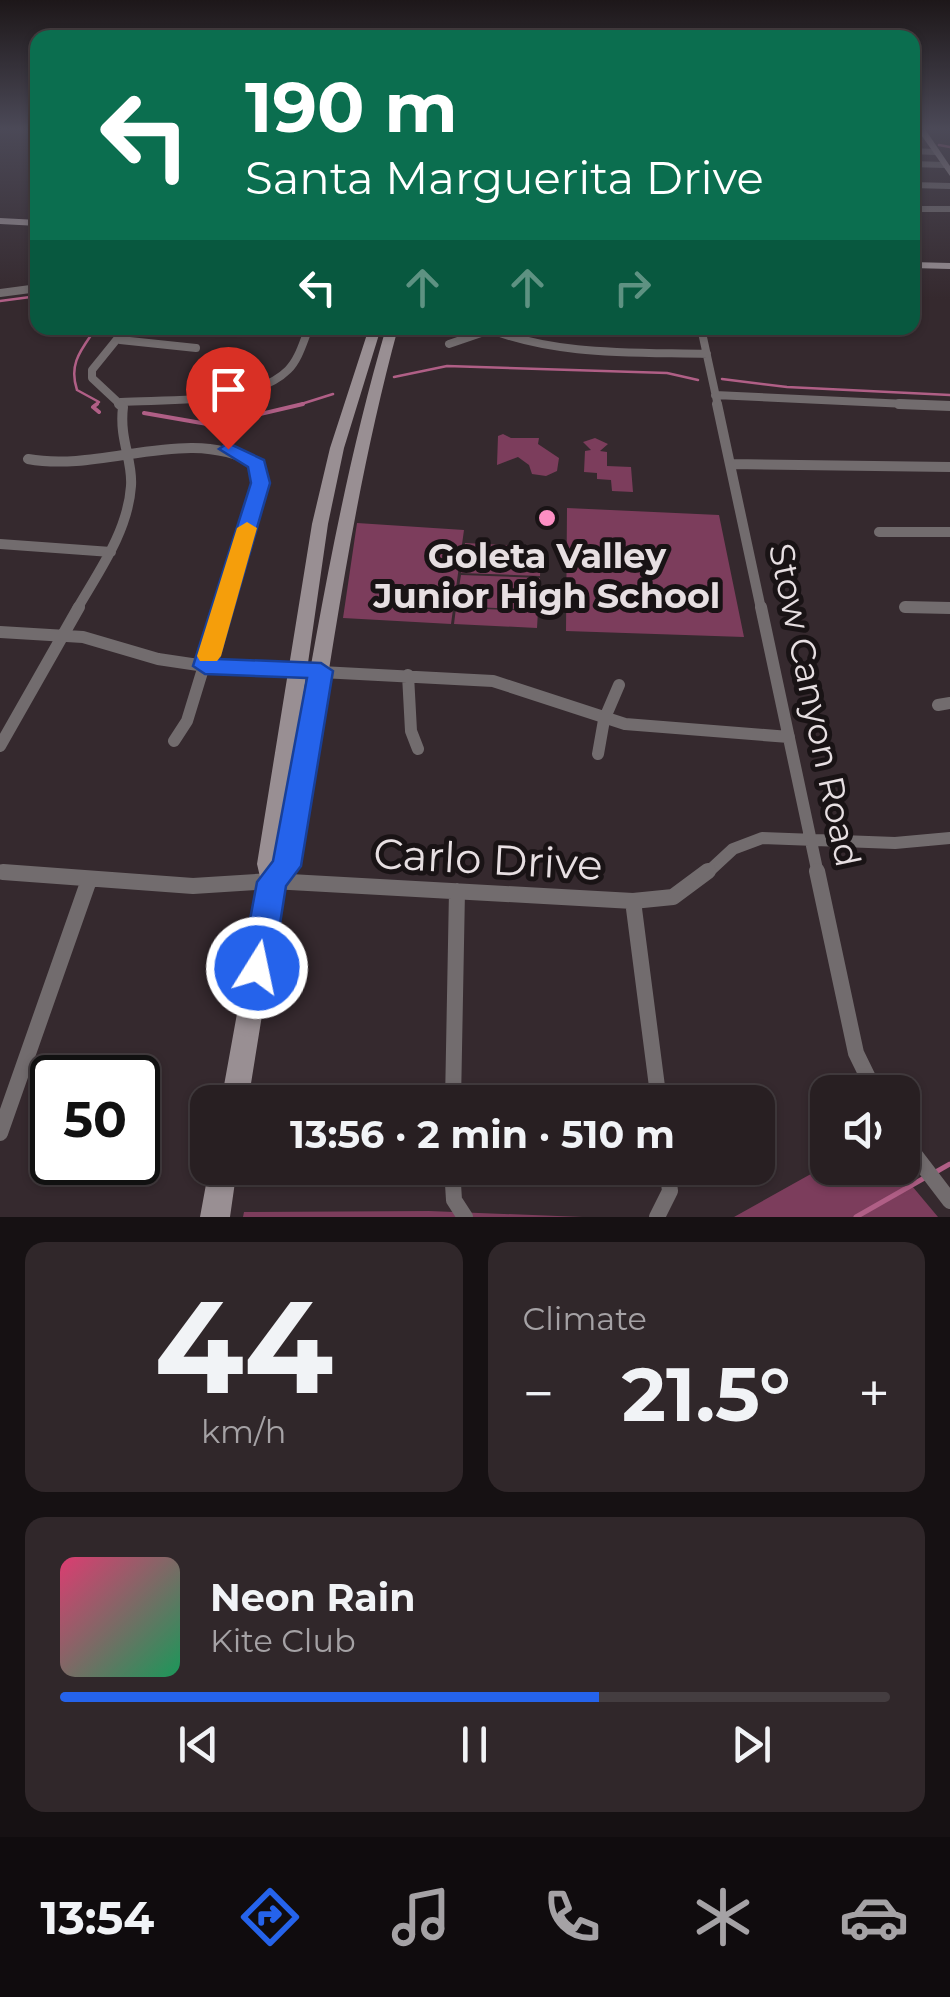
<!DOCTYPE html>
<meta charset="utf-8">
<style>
:root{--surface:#281f22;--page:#30272a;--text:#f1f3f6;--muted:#a5a2a5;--line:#443d40;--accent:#2563eb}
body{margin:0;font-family:Montserrat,sans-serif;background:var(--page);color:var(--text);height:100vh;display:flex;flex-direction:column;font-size:38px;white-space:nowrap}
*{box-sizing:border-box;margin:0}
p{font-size:32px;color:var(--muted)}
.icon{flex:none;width:55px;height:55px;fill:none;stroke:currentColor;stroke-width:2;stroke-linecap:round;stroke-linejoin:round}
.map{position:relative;height:1217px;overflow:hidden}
.details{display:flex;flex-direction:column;gap:25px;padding:25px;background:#161113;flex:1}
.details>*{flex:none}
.top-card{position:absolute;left:30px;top:30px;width:890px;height:305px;border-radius:20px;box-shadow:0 2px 8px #0004,0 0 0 2px var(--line);background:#0b6e4f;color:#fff;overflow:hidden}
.controls{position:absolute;left:810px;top:1075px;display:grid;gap:20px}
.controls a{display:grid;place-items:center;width:110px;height:110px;border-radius:20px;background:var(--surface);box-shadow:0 2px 8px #0004,0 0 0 2px var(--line);font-size:50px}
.speed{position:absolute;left:30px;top:1055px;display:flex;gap:20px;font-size:50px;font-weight:700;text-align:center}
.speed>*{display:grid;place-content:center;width:130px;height:130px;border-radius:50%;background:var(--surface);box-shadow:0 2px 8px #0004,0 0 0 2px var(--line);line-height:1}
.speed .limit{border:5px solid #111;border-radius:15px;background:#fff;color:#111}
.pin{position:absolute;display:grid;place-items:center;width:85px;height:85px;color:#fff;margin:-102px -42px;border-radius:50% 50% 50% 0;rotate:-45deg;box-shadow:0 0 10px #0007}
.pin .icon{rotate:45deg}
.me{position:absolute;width:110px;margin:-55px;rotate:10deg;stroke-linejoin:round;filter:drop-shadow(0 0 8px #0008)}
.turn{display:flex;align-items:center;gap:35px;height:210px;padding:0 50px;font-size:45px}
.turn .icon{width:130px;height:130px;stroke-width:2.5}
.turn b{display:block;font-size:70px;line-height:85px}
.lanes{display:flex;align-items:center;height:95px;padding:0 50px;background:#0003;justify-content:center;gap:50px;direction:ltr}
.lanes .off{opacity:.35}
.big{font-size:75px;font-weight:700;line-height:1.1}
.details .widget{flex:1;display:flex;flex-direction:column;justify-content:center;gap:15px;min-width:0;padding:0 35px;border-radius:20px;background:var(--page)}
.details .dial{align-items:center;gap:0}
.dial b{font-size:130px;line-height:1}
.song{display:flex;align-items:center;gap:30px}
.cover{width:120px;height:120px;border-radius:15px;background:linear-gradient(135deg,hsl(340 70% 55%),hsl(150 70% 35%))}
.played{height:10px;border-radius:5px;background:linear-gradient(90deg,var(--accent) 65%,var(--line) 65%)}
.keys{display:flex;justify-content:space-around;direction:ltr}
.heat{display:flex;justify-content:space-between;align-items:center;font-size:55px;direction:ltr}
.details .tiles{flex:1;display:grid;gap:25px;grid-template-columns:1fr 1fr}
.widget:last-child{grid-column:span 2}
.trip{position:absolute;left:190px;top:1085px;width:585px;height:100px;border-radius:20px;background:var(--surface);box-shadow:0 2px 8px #0004,0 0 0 2px var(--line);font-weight:700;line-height:100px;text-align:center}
.tabs{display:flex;height:160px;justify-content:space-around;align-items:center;background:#100c0e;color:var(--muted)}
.tabs .icon{width:70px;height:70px}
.tabs .active{color:var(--accent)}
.tabs b{font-size:45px;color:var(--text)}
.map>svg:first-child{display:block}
.green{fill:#7c3d5c}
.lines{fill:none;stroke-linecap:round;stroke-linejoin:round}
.stream-far2{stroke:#b05f86;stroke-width:2.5}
.stream-far1{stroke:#b05f86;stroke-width:4}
.stream{stroke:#b05f86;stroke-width:5}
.street-far4{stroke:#726c6e;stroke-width:6}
.street-far3{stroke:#726c6e;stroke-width:8}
.street-far2{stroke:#726c6e;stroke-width:10}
.street-far1{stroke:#726c6e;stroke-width:12}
.street{stroke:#726c6e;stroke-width:16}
.secondary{fill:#998f93;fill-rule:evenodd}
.route{fill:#2563eb;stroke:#184099;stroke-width:2.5}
.slow{fill:#f59e0b}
.poi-dot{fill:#fc8fc3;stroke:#191315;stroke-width:4}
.labels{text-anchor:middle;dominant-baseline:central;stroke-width:10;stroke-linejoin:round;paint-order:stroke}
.poi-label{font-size:35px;font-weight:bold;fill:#e7dfe2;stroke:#191315}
.street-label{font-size:35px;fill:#e7dfe2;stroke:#191315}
.near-street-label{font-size:42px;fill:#e7dfe2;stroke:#191315}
</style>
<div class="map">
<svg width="950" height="1217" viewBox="0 0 950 1217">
<rect width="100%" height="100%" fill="#35292e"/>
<!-- green -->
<path class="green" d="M 503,434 L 511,438 L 539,438 L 538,444 L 559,458 L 557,471 L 546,476 L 532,474 L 529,465 L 518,457 L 497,465 L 498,436 Z
M 595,438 L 608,444 L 600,451 L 607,452 L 607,466 L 631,467 L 633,492 L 612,491 L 611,480 L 597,479 L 597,473 L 584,472 L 585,451 L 591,450 L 583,442 Z
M 567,508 L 719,515 L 744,637 L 566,631 Z
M 357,523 L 464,530 L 451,624 L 343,618 Z
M 465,543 L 541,547 L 540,576 L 461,573 Z
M 461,575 L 540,578 L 538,610 L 456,606 Z
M 456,608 L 538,611 L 537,628 L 454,624 Z
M 827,1165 L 897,1168 L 938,1217 L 734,1217 Z
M 429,1211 L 583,1217 L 243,1217 L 244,1212 Z"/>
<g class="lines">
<!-- stream-far2 -->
<path class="stream-far2" d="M 912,140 L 921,142
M 939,145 L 950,147
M 0,301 L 38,296
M 394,377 L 447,366 L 667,373 L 698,380
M 722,379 L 787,387 L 950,395
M 94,406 L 99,402 L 77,390 C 68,363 82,349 96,328
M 295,406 L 333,394"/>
<!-- stream-far1 -->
<path class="stream-far1" d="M 97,404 L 93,407 L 99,412
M 144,413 L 213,425 L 303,404"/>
<!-- stream -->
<path class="stream" d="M 934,1173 L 950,1164
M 856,1217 L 926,1177"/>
<!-- street-far4 -->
<path class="street-far4" d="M 912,151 L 935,152
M 912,164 L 945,165
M 912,185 L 950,186
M 912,209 L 950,209"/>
<!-- street-far3 -->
<path class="street-far3" d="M 0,293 L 38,288
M 486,328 C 557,356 632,352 707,354
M 701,328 L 718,406
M 120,340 L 196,348
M 449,344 L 490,330
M 715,395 L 950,406
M 121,402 C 167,399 253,405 288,370 C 299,359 303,342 309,328
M 122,406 L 92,378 L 92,370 L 126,328"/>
<!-- street-far2 -->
<path class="street-far2" d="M 717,404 L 761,609
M 899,404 L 950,406
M 28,459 C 104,473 187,424 257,464 L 260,483 L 221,609
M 731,464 L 950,467
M 879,532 L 950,532
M 0,544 L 111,552
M 905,607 L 950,608
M 77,609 C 99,571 128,531 131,486 C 133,460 119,440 123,407 L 119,404"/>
<!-- street-far1 -->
<path class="street-far1" d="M 761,607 L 818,874
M 905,607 L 950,608
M 0,632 L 83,637 L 158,659 L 205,666 L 493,681 L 625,724 L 789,737
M 408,675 L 411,731 L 418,749
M 938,705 L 950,703
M 174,741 L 187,721 L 222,607
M 0,746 L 79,607
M 598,754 L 604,720 L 619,685
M 3,872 L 28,874
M 706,874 L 733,849 L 762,838 L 895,843 L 950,838"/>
<!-- street -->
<path class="street" d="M 817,871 L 856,1053 L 875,1092
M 3,872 L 193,886 L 272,881 L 633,901 L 673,897 L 708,871
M 633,901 L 659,1102
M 453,1102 L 457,891
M 0,1133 L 89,880
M 902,1138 L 950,1201
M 452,1168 L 454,1200 L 465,1217
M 657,1217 L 670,1191 L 667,1168"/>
<!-- secondary -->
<path class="secondary" d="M 917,129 L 925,129 L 950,166 L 950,176 Z
M 0,218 L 38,220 L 38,226 L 0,224 Z
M 912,262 L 950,263 L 950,269 L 912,268 Z
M 369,328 L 381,328 L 344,448 L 328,524 L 292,774 C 318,624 343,475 386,328 L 398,328 C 350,504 328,685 298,865 L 283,885 L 248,1102 L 221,1102 L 261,881 L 257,864 L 312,524 L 330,448 Z
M 209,1168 L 237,1168 L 230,1217 L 200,1217 Z"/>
</g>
<!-- sky -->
<linearGradient id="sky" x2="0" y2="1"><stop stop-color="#1d1719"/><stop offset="0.43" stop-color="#4b4957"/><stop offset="1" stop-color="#4b4957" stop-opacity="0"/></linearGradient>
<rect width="950" height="299" fill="url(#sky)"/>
<!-- route -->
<path class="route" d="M 228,443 L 264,460 L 270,483 L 219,659 L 321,663 L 333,671 L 301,866 L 286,886 L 273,968 L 268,977 L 257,981 L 246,977 L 241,968 L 257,882 L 273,861 L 307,678 L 205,674 L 193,666 L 251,483 L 248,467 L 219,449 Z"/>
<!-- slow -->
<path class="slow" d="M 247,522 L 257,528 L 221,656 L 217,661 L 200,661 L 197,656 L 237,528 Z"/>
<!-- markers -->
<circle class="poi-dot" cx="547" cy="518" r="10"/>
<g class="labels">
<!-- poi labels -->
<g class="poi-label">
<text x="547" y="555">Goleta Valley<tspan x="547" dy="40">Junior High School</tspan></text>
</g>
<!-- street labels -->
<g class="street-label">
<text transform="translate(815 705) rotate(78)">Stow Canyon Road</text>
</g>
<!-- near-street labels -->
<g class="near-street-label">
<text transform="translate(488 859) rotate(3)">Carlo Drive</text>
</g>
</g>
</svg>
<div class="controls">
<a><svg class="icon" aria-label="sound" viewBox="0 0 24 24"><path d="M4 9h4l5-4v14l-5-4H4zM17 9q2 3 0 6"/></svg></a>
</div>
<div class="speed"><div class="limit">50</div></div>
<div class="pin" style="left:228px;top:449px;background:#d93025"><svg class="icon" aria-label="arrive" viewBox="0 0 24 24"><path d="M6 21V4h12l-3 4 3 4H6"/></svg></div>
<svg class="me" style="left:257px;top:968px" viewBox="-20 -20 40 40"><circle r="17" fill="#2563eb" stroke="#fff" stroke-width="3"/><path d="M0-11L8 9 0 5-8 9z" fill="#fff"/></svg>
<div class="trip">13:56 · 2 min · 510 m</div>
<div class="top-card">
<div class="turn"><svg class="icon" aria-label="left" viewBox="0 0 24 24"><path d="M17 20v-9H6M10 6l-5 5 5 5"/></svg><div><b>190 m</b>Santa Marguerita Drive</div></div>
<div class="lanes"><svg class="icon" aria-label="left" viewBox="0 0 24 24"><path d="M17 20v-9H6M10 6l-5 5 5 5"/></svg><svg class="icon off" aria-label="ahead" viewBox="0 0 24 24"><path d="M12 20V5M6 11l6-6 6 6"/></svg><svg class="icon off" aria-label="ahead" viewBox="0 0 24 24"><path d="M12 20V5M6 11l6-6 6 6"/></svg><svg class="icon off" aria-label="right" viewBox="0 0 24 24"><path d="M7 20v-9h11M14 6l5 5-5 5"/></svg></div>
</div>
</div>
<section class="details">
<div class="tiles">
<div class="widget dial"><b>44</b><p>km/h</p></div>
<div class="widget"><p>Climate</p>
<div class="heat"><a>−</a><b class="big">21.5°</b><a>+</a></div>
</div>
<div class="widget">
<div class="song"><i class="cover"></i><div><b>Neon Rain</b><p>Kite Club</p></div></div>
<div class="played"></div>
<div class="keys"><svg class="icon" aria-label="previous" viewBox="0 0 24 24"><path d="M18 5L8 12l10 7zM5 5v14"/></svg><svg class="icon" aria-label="pause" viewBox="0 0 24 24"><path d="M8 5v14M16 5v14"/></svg><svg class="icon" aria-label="next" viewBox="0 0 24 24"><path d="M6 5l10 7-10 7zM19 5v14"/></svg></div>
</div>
</div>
</section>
<nav class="tabs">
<b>13:54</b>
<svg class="icon active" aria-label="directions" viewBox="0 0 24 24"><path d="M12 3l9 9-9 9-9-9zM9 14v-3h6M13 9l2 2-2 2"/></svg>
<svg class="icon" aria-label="music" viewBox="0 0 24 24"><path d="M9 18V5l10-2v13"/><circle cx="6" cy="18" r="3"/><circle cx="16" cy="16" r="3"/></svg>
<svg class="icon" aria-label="phone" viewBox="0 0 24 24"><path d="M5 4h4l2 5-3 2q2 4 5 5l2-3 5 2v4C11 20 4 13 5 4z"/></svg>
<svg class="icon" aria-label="climate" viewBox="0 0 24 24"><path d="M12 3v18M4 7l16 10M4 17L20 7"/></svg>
<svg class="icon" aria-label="car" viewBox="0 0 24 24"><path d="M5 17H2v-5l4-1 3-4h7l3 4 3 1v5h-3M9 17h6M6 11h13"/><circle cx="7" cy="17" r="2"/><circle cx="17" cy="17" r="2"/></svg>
</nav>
